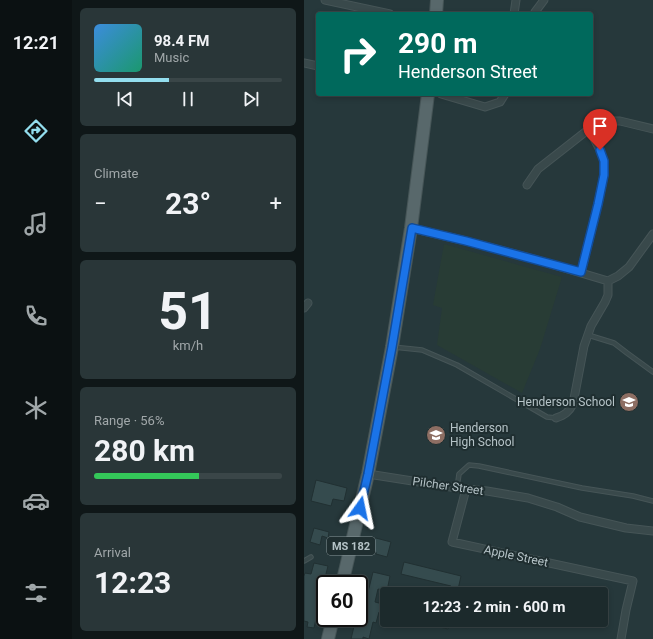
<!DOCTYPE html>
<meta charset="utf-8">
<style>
:root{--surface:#1c2a2c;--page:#293638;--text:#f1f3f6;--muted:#a0a7a9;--line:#3a4648;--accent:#93deee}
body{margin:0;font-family:Roboto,sans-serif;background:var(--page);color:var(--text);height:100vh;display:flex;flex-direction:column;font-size:15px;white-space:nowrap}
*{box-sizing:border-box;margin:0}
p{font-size:13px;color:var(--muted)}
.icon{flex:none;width:22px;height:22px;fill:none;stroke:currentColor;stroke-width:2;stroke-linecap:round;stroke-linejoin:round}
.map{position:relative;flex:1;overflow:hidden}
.sheet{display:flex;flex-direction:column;gap:8px;padding:8px;background:#0f1718;width:232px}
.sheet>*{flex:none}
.hud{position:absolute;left:12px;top:12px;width:277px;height:84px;border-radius:4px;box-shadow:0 2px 6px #0003,0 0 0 1px var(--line);background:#00695c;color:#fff;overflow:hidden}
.speed{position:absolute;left:12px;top:575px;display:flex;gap:8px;font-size:20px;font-weight:700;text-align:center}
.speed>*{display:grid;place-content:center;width:52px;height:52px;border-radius:50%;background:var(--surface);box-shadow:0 2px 6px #0003,0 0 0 1px var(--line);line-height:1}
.speed .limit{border:2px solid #111;border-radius:6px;background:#fff;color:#111}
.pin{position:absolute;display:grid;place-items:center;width:34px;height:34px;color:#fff;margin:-41px -17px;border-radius:50% 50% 50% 0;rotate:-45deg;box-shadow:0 0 4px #0007}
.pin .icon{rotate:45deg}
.me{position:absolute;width:44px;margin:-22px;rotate:12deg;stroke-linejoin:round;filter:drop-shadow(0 0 3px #0008)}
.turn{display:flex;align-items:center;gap:14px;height:84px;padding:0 16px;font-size:18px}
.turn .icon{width:52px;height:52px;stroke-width:2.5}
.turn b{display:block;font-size:28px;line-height:34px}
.big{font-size:30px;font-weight:700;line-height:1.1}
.sheet .card{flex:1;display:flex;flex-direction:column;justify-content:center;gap:6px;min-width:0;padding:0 14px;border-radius:6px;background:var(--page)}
.sheet .dial{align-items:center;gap:0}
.dial b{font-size:52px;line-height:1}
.song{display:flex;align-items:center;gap:12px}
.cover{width:48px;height:48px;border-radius:6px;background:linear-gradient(135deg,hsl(210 70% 55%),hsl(160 70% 35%))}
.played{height:4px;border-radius:2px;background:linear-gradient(90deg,var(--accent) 40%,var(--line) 40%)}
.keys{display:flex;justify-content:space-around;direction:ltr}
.heat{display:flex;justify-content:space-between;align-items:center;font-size:22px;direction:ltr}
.charge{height:6px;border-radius:3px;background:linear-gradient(90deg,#34c759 56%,var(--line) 0)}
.trip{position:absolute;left:76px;top:587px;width:228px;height:40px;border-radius:4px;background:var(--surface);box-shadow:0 2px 6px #0003,0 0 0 1px var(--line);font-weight:700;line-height:40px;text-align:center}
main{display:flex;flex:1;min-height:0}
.tabs{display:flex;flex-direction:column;width:72px;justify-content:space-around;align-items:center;background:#0b1112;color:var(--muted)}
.tabs .icon{width:28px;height:28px}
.tabs .current{color:var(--accent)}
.tabs b{font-size:18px;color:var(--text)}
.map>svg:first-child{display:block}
.green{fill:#283c35}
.building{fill:#354b4e;stroke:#213032}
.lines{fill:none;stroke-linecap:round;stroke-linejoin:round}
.service-casing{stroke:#465557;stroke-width:5.5}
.minor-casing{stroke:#465557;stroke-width:9}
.primary-casing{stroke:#465557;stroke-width:14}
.service{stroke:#39494b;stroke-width:3.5}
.minor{stroke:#39494b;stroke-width:7}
.primary{stroke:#58686b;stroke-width:12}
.route-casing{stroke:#114b97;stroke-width:10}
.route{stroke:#1a73e8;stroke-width:7}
.labels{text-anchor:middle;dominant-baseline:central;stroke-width:4;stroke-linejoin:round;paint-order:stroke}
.shield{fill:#1f2e30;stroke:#88969a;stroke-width:1}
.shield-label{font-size:11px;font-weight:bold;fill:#b5c3c7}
.poi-label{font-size:12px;fill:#b5c3c7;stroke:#1f2e30;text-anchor:end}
.street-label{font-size:12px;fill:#b5c3c7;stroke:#1f2e30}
</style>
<main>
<nav class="tabs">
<b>12:21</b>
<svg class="icon current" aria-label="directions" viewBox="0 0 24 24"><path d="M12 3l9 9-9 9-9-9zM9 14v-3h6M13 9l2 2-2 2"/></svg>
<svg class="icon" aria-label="music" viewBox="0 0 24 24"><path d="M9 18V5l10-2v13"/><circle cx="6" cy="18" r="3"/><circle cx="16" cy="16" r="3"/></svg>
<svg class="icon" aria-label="phone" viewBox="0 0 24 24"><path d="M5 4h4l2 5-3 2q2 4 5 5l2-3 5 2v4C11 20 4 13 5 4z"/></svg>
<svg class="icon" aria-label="climate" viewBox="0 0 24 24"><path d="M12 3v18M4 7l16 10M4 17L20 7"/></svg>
<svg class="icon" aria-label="car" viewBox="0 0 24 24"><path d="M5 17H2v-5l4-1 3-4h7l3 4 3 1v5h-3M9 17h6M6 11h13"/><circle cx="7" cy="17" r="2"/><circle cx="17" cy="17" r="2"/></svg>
<svg class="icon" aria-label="filters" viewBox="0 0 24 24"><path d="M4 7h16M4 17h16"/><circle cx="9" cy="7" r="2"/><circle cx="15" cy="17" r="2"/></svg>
</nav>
<section class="sheet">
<div class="card">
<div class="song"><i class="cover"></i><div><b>98.4 FM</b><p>Music</p></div></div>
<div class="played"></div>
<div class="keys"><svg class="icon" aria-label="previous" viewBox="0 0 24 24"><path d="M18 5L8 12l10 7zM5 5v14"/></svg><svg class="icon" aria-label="pause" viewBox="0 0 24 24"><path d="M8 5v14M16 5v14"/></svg><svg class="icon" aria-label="next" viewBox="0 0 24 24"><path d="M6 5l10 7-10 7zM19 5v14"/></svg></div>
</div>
<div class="card"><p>Climate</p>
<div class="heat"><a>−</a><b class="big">23°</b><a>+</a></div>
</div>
<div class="card dial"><b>51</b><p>km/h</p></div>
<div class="card"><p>Range · 56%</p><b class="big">280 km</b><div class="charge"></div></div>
<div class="card"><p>Arrival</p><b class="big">12:23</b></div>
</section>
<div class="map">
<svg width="349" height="639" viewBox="0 0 349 639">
<rect width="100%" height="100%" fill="#26383b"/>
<!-- green -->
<path class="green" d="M 140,244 L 258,277 L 236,349 L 218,393 L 133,345 L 138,308 L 129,305 Z"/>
<!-- building -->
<path class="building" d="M 12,480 L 43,488 L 40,501 L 29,499 L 27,506 L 7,501 Z
M 10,528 L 25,532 L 24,538 L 18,536 L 16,545 L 6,542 Z
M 68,537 L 87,542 L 83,557 L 72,554 L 72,552 L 65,550 Z
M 100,562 L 157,576 L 153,594 L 145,594 L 147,586 L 97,574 Z
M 10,563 L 24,566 L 13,610 L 14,610 L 10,628 L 3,627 L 4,622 L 0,621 L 0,576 L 1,573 L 7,574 Z
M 69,572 L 86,576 L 83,591 L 74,589 L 71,602 L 83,605 L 83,614 L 75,612 L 72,623 L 69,622 L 65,639 L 59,637 L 59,639 L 47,639 L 52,618 L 55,618 L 55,598 L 62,600 Z
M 116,620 L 147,620 L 144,629 L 115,622 Z"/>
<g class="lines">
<!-- service casing -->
<g class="service-casing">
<path id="service" d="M 284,335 L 310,343 L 323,353 L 349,372
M 89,347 L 118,350 L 153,365 L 243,417 L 252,418
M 153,488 L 155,474 L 165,465 L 175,466 L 278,488 L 329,496 L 349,501
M 0,561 L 7,557"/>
</g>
<!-- minor casing -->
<g class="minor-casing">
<path id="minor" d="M 21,0 L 86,14
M 210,14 L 212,0
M 230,14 L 231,12 L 240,0
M 0,63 L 14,66
M 137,94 L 181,107 L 196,102 L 201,94
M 223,185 L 234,169 L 285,129 L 302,121 L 316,121 L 349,129
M 107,228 L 162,241 L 230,259 L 304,281 L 314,276 L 325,267 L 349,234
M 277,272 L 294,204 L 300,175 L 300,161 L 296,150 L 285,129
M 0,308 L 4,303
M 252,418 C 261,415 265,412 269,404 L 280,346 L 287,326 L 301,302 L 304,295 L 304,281
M 64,474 L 153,488 L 183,491 L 224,498 L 253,507 L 276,517 L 322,528 L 349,531
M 162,489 L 148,542 L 329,581 L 322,610 L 317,639"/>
</g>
<!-- primary casing -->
<g class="primary-casing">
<path id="primary" d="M 132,14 L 133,0
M 38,584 L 64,474 L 88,347 L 107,228 L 124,94
M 24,639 L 29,618"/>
</g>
<!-- service -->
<use href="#service" class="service"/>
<!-- minor -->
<use href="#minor" class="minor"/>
<!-- primary -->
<use href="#primary" class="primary"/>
</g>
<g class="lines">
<!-- route casing -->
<g class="route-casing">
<path id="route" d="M 56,508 L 64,474 L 88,347 L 108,228 L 162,241 L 277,272 L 294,204 L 300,175 L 300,161 L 296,150"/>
</g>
<!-- route -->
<use href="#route" class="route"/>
</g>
<!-- icons -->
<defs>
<g id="school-disc" transform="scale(1)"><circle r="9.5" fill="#8d6e63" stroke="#1f2e30"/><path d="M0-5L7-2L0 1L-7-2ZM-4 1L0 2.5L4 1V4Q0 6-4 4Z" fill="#fff"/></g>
</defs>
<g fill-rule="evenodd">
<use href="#school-disc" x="325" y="402"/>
<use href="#school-disc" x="132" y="435"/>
</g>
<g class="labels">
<!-- shield labels -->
<rect class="shield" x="23" y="537" width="48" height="18" rx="3"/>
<g class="shield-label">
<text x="47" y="546">MS 182</text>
</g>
<!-- poi labels -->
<g class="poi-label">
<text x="311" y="402">Henderson School</text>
<text x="146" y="428" text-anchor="start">Henderson<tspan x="146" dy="14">High School</tspan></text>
</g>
<!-- street labels -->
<g class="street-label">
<text transform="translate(144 486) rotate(8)">Pilcher Street</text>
<text transform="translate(212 556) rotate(12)">Apple Street</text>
</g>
</g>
</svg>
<div class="speed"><div class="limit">60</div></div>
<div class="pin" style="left:296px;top:150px;background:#d93025"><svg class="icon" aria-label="arrive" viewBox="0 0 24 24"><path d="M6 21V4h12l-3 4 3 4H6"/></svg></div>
<svg class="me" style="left:56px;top:508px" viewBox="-20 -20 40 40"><path d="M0-17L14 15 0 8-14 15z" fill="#1a73e8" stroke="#fff" stroke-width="4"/></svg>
<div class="trip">12:23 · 2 min · 600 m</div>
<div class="hud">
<div class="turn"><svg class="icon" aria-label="right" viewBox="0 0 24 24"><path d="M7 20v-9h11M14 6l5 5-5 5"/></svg><div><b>290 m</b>Henderson Street</div></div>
</div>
</div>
</main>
